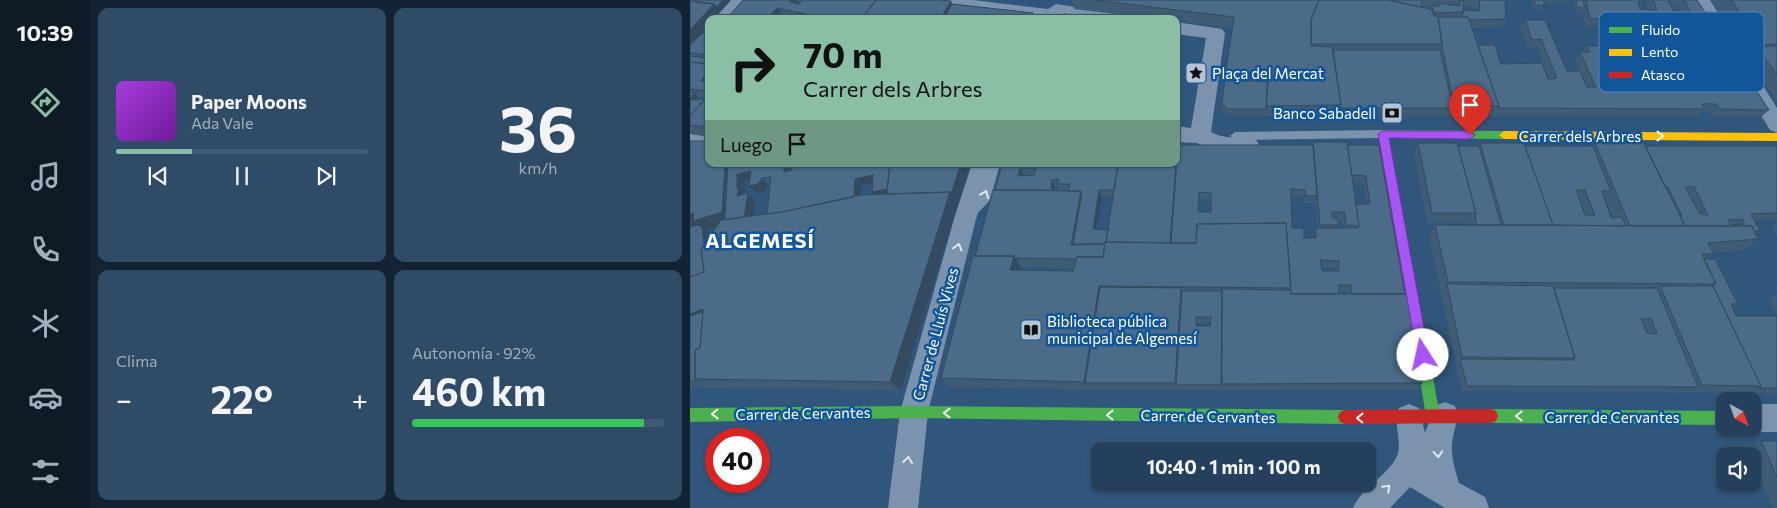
<!DOCTYPE html>
<html lang="es">
<meta charset="utf-8">
<style>
:root{--surface:#24405d;--page:#304b66;--text:#f1f3f6;--muted:#a3afbc;--line:#415972;--accent:#8abfa5}
body{margin:0;font-family:Commissioner,sans-serif;background:var(--page);color:var(--text);height:100vh;display:flex;flex-direction:column;font-size:19px;white-space:nowrap}
*{box-sizing:border-box;margin:0}
p{font-size:16px;color:var(--muted)}
.icon{flex:none;width:28px;height:28px;fill:none;stroke:currentColor;stroke-width:2;stroke-linecap:round;stroke-linejoin:round}
.map{position:relative;flex:1;overflow:hidden}
.sheet{display:flex;flex-direction:column;gap:8px;padding:8px;background:#142333;width:600px}
.sheet>*{flex:none}
.guide{position:absolute;left:15px;top:15px;width:475px;height:152px;border-radius:10px;box-shadow:0 1px 4px #0004,0 0 0 1px var(--line);background:#8abfa5;color:#111;overflow:hidden}
.needle{width:32px;rotate:139deg}
.tools{position:absolute;left:1026px;top:392px;display:grid;gap:10px}
.tools a{display:grid;place-items:center;width:45px;height:45px;border-radius:10px;background:var(--surface);box-shadow:0 1px 4px #0004,0 0 0 1px var(--line);font-size:25px}
.speed{position:absolute;left:15px;top:428px;display:flex;gap:10px;font-size:25px;font-weight:700;text-align:center}
.speed>*{display:grid;place-content:center;width:65px;height:65px;border-radius:50%;background:var(--surface);box-shadow:0 1px 4px #0004,0 0 0 1px var(--line);line-height:1}
.speed .limit{border:8px solid #d22;background:#fff;color:#111}
.pin{position:absolute;display:grid;place-items:center;width:42px;height:42px;color:#fff;margin:-51px -21px;border-radius:50% 50% 50% 0;rotate:-45deg;box-shadow:0 0 5px #0007}
.pin .icon{rotate:45deg}
.me{position:absolute;width:55px;margin:-28px;rotate:350deg;stroke-linejoin:round;filter:drop-shadow(0 0 4px #0008)}
.turn{display:flex;align-items:center;gap:18px;height:105px;padding:0 15px;font-size:22px}
.turn .icon{width:65px;height:65px;stroke-width:2.5}
.turn b{display:block;font-size:35px;line-height:42px}
.then{display:flex;align-items:center;height:48px;padding:0 15px;background:#0003;gap:10px;font-size:19px}
.big{font-size:38px;font-weight:700;line-height:1.1}
.sheet .card{flex:1;display:flex;flex-direction:column;justify-content:center;gap:8px;min-width:0;padding:0 18px;border-radius:10px;background:var(--page)}
.sheet .dial{align-items:center;gap:0}
.dial b{font-size:65px;line-height:1}
.song{display:flex;align-items:center;gap:15px}
.cover{width:60px;height:60px;border-radius:8px;background:linear-gradient(135deg,hsl(280 70% 55%),hsl(280 70% 35%))}
.played{height:5px;border-radius:2px;background:linear-gradient(90deg,var(--accent) 30%,var(--line) 30%)}
.keys{display:flex;justify-content:space-around;direction:ltr}
.heat{display:flex;justify-content:space-between;align-items:center;font-size:28px;direction:ltr}
.charge{height:8px;border-radius:4px;background:linear-gradient(90deg,#34c759 92%,var(--line) 0)}
.sheet .tiles{flex:1;display:grid;gap:8px;grid-template-columns:repeat(2,1fr)}
.trip{position:absolute;left:401px;top:442px;width:285px;height:50px;border-radius:10px;background:var(--surface);box-shadow:0 1px 4px #0004,0 0 0 1px var(--line);font-weight:700;line-height:50px;text-align:center}
main{display:flex;flex:1;min-height:0}
.tabs{display:flex;flex-direction:column;width:90px;justify-content:space-around;align-items:center;background:#0e1a25;color:var(--muted)}
.tabs .icon{width:35px;height:35px}
.tabs .active{color:var(--accent)}
.tabs b{font-size:22px;color:var(--text)}
.map>svg:first-child{display:block}
.lines{fill:none;stroke-linecap:round;stroke-linejoin:round}
.lane{fill:#7b93ad;fill-rule:evenodd}
.street{fill:#7b93ad;fill-rule:evenodd}
.fast{fill:#4caf50;fill-rule:evenodd}
.slow{fill:#ffc107;fill-rule:evenodd}
.jam{fill:#c62828;fill-rule:evenodd}
.wall{fill:#405c75;fill-rule:evenodd}
.shaded-wall{fill:#344b5f}
.building{fill:#4b6b88;stroke:#344b5f;fill-rule:evenodd}
.oneway{stroke:#f6fbf6}
.oneway2{stroke:#e5e9ef}
.route{fill:#a855f7;stroke:#6d37a1}
.labels{text-anchor:middle;dominant-baseline:central;stroke-width:5;stroke-linejoin:round;paint-order:stroke}
.poi-label{font-size:15px;fill:#fff;stroke:#11569b;text-anchor:start}
.street-label{font-size:15px;fill:#fff;stroke:#11569b}
.district-label{font-size:20px;font-weight:bold;letter-spacing:1px;fill:#fff;stroke:#11569b}
.key{fill:#11569b;stroke:#5889b9;stroke-width:1}
.key-label{font-size:14px;fill:#fff}
</style>
<main>
<nav class="tabs">
<b>10:39</b>
<svg class="icon active" aria-label="directions" viewBox="0 0 24 24"><path d="M12 3l9 9-9 9-9-9zM9 14v-3h6M13 9l2 2-2 2"/></svg>
<svg class="icon" aria-label="music" viewBox="0 0 24 24"><path d="M9 18V5l10-2v13"/><circle cx="6" cy="18" r="3"/><circle cx="16" cy="16" r="3"/></svg>
<svg class="icon" aria-label="phone" viewBox="0 0 24 24"><path d="M5 4h4l2 5-3 2q2 4 5 5l2-3 5 2v4C11 20 4 13 5 4z"/></svg>
<svg class="icon" aria-label="climate" viewBox="0 0 24 24"><path d="M12 3v18M4 7l16 10M4 17L20 7"/></svg>
<svg class="icon" aria-label="car" viewBox="0 0 24 24"><path d="M5 17H2v-5l4-1 3-4h7l3 4 3 1v5h-3M9 17h6M6 11h13"/><circle cx="7" cy="17" r="2"/><circle cx="17" cy="17" r="2"/></svg>
<svg class="icon" aria-label="filters" viewBox="0 0 24 24"><path d="M4 7h16M4 17h16"/><circle cx="9" cy="7" r="2"/><circle cx="15" cy="17" r="2"/></svg>
</nav>
<section class="sheet">
<div class="tiles">
<div class="card">
<div class="song"><i class="cover"></i><div><b>Paper Moons</b><p>Ada Vale</p></div></div>
<div class="played"></div>
<div class="keys"><svg class="icon" aria-label="previous" viewBox="0 0 24 24"><path d="M18 5L8 12l10 7zM5 5v14"/></svg><svg class="icon" aria-label="pause" viewBox="0 0 24 24"><path d="M8 5v14M16 5v14"/></svg><svg class="icon" aria-label="next" viewBox="0 0 24 24"><path d="M6 5l10 7-10 7zM19 5v14"/></svg></div>
</div>
<div class="card dial"><b>36</b><p>km/h</p></div>
<div class="card"><p>Clima</p>
<div class="heat"><a>−</a><b class="big">22°</b><a>+</a></div>
</div>
<div class="card"><p>Autonomía · 92%</p><b class="big">460 km</b><div class="charge"></div></div>
</div>
</section>
<div class="map">
<svg width="1087" height="508" viewBox="0 0 1087 508">
<rect width="100%" height="100%" fill="#30567c"/>
<g class="lines">
<!-- lane -->
<path class="lane" d="M 693,130 L 698,134 L 693,138 L 545,140 L 540,136 L 545,132 Z
M 298,164 L 310,164 L 300,200 L 284,217 L 276,217 L 274,214 L 289,198 Z"/>
<!-- street -->
<path class="street" d="M 34,0 L 53,0 L 37,19 L 19,20 Z
M 228,0 L 283,0 L 358,9 L 366,4 L 425,13 L 431,15 L 434,19 L 386,19 L 371,16 L 369,19 L 347,19 L 237,5 L 231,4 Z
M 1002,0 L 1020,0 L 1087,108 L 1087,133 L 1080,130 Z
M 486,22 L 532,29 L 535,33 L 521,132 C 538,141 549,135 566,140 L 570,146 L 566,152 L 559,154 L 530,154 L 507,143 L 486,142 L 486,126 L 501,128 L 516,38 L 486,34 Z
M 0,133 L 19,134 L 19,150 L 0,149 Z
M 282,164 L 304,164 L 286,219 L 238,412 L 228,508 L 198,508 L 210,412 L 264,219 Z
M 755,402 L 765,406 C 770,420 763,430 762,444 C 761,457 765,470 769,483 L 795,497 L 799,508 L 755,508 L 720,487 L 700,508 L 663,508 C 672,487 695,478 706,458 C 714,444 702,425 709,408 L 719,404 L 729,408 L 735,433 L 745,406 Z
M 1062,404 L 1087,404 L 1087,432 L 1062,432 L 1055,429 L 1062,429 Z"/>
<!-- fast -->
<path class="fast" d="M 693,130 L 814,131 L 819,135 L 814,139 L 699,138 L 750,416 L 748,421 L 743,423 L 738,421 L 736,416 L 688,134 Z
M 224,406 L 655,410 L 660,412 L 662,417 L 660,422 L 655,424 L 224,418 L 0,422 L 0,408 Z
M 801,409 L 1035,411 L 1035,425 L 801,423 L 796,421 L 794,416 L 796,411 Z"/>
<!-- slow -->
<path class="slow" d="M 814,131 L 1087,133 L 1087,141 L 814,139 L 809,135 Z"/>
<!-- jam -->
<path class="jam" d="M 801,409 L 806,411 L 808,416 L 806,421 L 801,423 L 655,424 L 650,422 L 648,417 L 650,412 L 655,410 Z"/>
</g>
<!-- wall -->
<path class="wall" d="M 0,0 L 41,0 L 24,19 L 19,19 L 19,25 L 8,37 L 19,27 L 19,137 L 0,134 ZM 8,97 L 16,98 L 15,99 L 7,99 Z
M 53,0 L 250,0 L 262,4 L 343,13 L 344,19 L 105,19 L 93,16 L 91,19 L 27,19 L 40,15 Z
M 382,0 L 698,0 L 702,1 L 702,0 L 815,0 L 816,19 L 812,27 L 782,28 L 788,45 L 811,64 L 859,78 L 847,47 L 838,48 L 831,28 L 835,20 L 855,20 L 877,71 L 897,87 L 885,60 L 890,52 L 892,52 L 897,46 L 906,46 L 909,40 L 953,46 L 984,53 L 992,53 L 997,47 L 998,47 L 995,42 L 948,42 L 947,27 L 920,25 L 895,27 L 892,12 L 885,11 L 883,1 L 865,1 L 863,5 L 854,4 L 854,6 L 852,10 L 842,9 L 841,0 L 1007,0 L 1079,110 L 1071,117 L 1023,117 L 1019,112 L 1013,111 L 1008,116 L 538,116 L 532,110 L 532,103 L 535,76 L 543,28 L 486,21 L 486,19 L 468,19 L 384,9 ZM 952,1 L 955,1 L 958,9 L 950,9 L 953,3 ZM 774,5 L 786,8 L 786,11 L 774,10 ZM 731,6 L 741,7 L 740,9 L 731,7 ZM 981,6 L 988,7 L 997,25 L 989,25 ZM 978,69 L 981,69 L 988,82 L 985,82 ZM 943,80 L 949,80 L 950,87 L 946,87 Z
M 1021,0 L 1087,0 L 1087,102 L 1057,58 L 1059,56 Z
M 0,141 L 19,164 L 280,164 L 211,390 L 0,388 ZM 60,180 L 67,193 L 75,192 L 80,185 L 77,214 L 64,216 L 65,200 L 55,193 L 55,181 ZM 182,184 L 184,195 L 171,195 L 171,186 ZM 27,227 L 22,234 L 17,230 Z
M 488,142 L 488,145 L 623,145 L 623,142 L 657,145 L 689,145 L 732,383 L 727,390 L 399,390 L 260,387 L 251,378 L 285,256 L 305,190 L 312,164 ZM 663,182 L 674,183 L 677,204 L 666,204 ZM 368,186 L 370,191 L 364,191 L 365,187 ZM 412,197 L 423,197 L 418,230 L 406,229 ZM 601,197 L 614,197 L 614,203 L 626,203 L 628,228 L 626,228 L 625,238 L 614,238 L 602,228 ZM 510,199 L 521,201 L 521,212 L 509,212 ZM 648,221 L 652,222 L 653,228 L 647,228 L 648,225 ZM 330,267 L 384,268 L 383,271 L 330,270 ZM 631,267 L 647,267 L 647,271 L 632,271 ZM 649,291 L 659,291 L 659,294 L 649,294 ZM 507,323 L 520,323 L 520,326 L 507,326 Z
M 728,143 L 768,146 L 789,146 L 790,143 L 835,146 L 903,146 L 905,143 L 955,146 L 1087,146 L 1087,220 L 1064,220 L 1070,231 L 1066,234 L 1068,239 L 1053,250 L 1023,253 L 1024,254 L 1018,259 L 1048,304 L 1042,308 L 1046,316 L 1087,316 L 1087,393 L 772,391 L 766,365 L 739,236 L 745,225 L 781,225 L 780,223 L 737,223 L 724,153 ZM 889,197 L 896,215 L 895,215 ZM 915,197 L 924,218 L 921,218 L 914,198 Z
M 1087,223 L 1087,236 L 1082,227 Z
M 1087,286 L 1087,292 L 1084,287 Z
M 1087,294 L 1087,315 L 1079,299 Z
M 1071,441 L 1087,441 L 1087,508 L 1083,508 L 1062,461 L 1062,456 L 1060,456 L 1056,446 Z"/>
<!-- shaded-wall -->
<path class="shaded-wall" d="M 33,0 L 41,0 L 24,19 L 19,19 L 19,25 L 0,46 L 0,30 L 24,4 Z
M 102,0 L 106,0 L 109,5 L 100,2 Z
M 261,1 L 266,12 L 262,19 L 250,19 Z
M 87,8 L 93,16 L 91,19 L 77,19 Z
M 343,13 L 344,19 L 340,19 Z
M 272,14 L 274,19 L 269,19 Z
M 16,74 L 19,76 L 19,89 L 11,81 Z
M 4,93 L 8,97 L 3,107 L 0,100 Z
M 35,164 L 45,164 L 43,222 L 17,230 L 25,236 L 29,282 L 0,228 L 0,214 Z
M 94,164 L 109,164 L 110,166 L 101,168 L 101,180 L 94,172 Z
M 271,164 L 280,164 L 268,204 L 261,194 Z
M 330,168 L 334,175 L 332,183 L 328,176 Z
M 61,171 L 68,178 L 55,181 L 55,193 L 57,195 L 58,193 L 65,200 L 62,229 L 43,232 L 47,189 L 47,174 Z
M 183,175 L 188,182 L 171,186 L 171,209 L 164,202 L 165,179 Z
M 72,178 L 79,185 L 75,192 L 67,193 L 59,186 Z
M 362,180 L 365,187 L 363,201 L 360,194 Z
M 199,189 L 205,196 L 187,199 L 182,192 Z
M 409,190 L 412,197 L 405,236 L 403,229 Z
M 391,191 L 394,200 L 386,247 L 381,245 Z
M 260,192 L 268,204 L 211,390 L 200,382 Z
M 324,256 L 331,267 L 327,281 L 320,270 Z
M 409,286 L 413,296 L 395,383 L 394,382 Z
M 13,309 L 15,324 L 0,330 L 0,314 Z"/>
<!-- building -->
<path class="building" d="M 8,0 L 33,0 L 27,7 L 24,4 L 6,2 Z
M 53,0 L 102,0 L 100,2 L 109,4 L 113,0 L 186,0 L 171,19 L 111,19 L 115,14 L 87,8 L 77,19 L 27,19 L 31,15 L 40,15 Z
M 186,0 L 250,0 L 261,1 L 250,19 L 241,18 L 240,19 L 171,19 Z
M 403,0 L 629,0 L 621,20 L 621,46 L 642,47 L 651,105 L 576,106 L 578,79 L 535,76 L 544,17 Z
M 629,0 L 698,0 L 741,9 L 744,16 L 748,16 L 752,44 L 621,44 L 621,20 Z
M 703,0 L 732,0 L 731,7 L 703,1 Z
M 770,0 L 774,0 L 773,12 L 745,13 L 741,6 L 749,6 L 749,3 L 770,6 Z
M 789,0 L 815,0 L 816,19 L 779,20 L 778,17 L 772,17 L 774,10 L 790,11 Z
M 844,0 L 854,0 L 854,6 L 844,5 Z
M 886,0 L 893,0 L 895,8 L 887,7 Z
M 896,0 L 952,0 L 953,3 L 948,2 L 950,9 L 967,10 L 963,0 L 978,0 L 989,25 L 1007,25 L 994,0 L 1007,0 L 1079,110 L 1030,109 L 1026,104 L 1012,104 L 1015,109 L 808,108 L 809,106 L 788,45 L 805,45 L 811,64 L 852,63 L 858,79 L 867,78 L 851,39 L 842,40 L 835,20 L 855,20 L 877,71 L 890,71 L 897,87 L 906,87 L 890,52 L 900,52 L 897,46 L 912,46 L 909,40 L 953,43 L 953,46 L 980,47 L 984,53 L 1002,53 L 997,47 L 1010,46 L 1002,34 L 953,34 L 953,19 L 925,17 L 900,19 ZM 974,61 L 987,61 L 998,82 L 985,82 ZM 940,71 L 955,72 L 956,87 L 946,87 ZM 1015,76 L 1028,76 L 1031,83 L 1020,83 Z
M 1041,0 L 1087,0 L 1087,44 L 1073,45 Z
M 0,1 L 24,4 L 0,30 Z
M 262,4 L 343,13 L 340,19 L 287,19 L 289,17 L 272,14 L 269,19 L 254,19 Z
M 374,14 L 416,19 L 371,19 Z
M 748,17 L 778,17 L 809,106 L 764,105 L 752,46 L 752,44 Z
M 19,27 L 19,55 L 0,53 L 0,45 Z
M 1087,46 L 1087,75 L 1067,47 Z
M 643,50 L 750,50 L 763,108 L 650,108 L 651,105 Z
M 0,56 L 19,58 L 19,64 L 0,62 Z
M 0,62 L 19,64 L 19,74 L 16,74 L 11,81 L 19,82 L 19,91 L 0,89 Z
M 535,79 L 578,82 L 576,109 L 538,109 L 532,103 Z
M 0,92 L 4,93 L 0,100 Z
M 19,94 L 19,127 L 0,125 L 0,116 Z
M 15,99 L 0,116 L 0,100 Z
M 0,141 L 19,141 L 19,164 L 35,164 L 32,212 L 3,221 L 4,213 L 0,214 Z
M 486,142 L 488,142 L 486,161 Z
M 623,142 L 657,142 L 669,226 L 656,225 L 655,212 L 642,212 L 642,218 L 647,218 L 648,225 L 630,225 Z
M 728,143 L 767,143 L 786,213 L 742,213 Z
M 790,143 L 834,143 L 863,225 L 814,225 Z
M 905,143 L 954,143 L 995,226 L 940,226 Z
M 488,145 L 623,145 L 627,196 L 615,196 L 615,190 L 601,189 L 602,228 L 614,228 L 614,238 L 626,238 L 626,228 L 668,228 L 669,226 L 666,204 L 680,204 L 676,176 L 662,175 L 657,145 L 689,145 L 715,294 L 662,294 L 661,285 L 649,285 L 649,294 L 601,294 L 596,223 L 507,224 L 506,243 L 481,243 ZM 509,192 L 521,193 L 521,212 L 508,212 ZM 630,260 L 649,261 L 649,271 L 632,271 Z
M 768,146 L 789,146 L 811,225 L 787,225 L 785,216 L 786,213 Z
M 835,146 L 903,146 L 921,191 L 912,191 L 921,218 L 932,217 L 936,226 L 863,225 ZM 886,190 L 895,190 L 905,216 L 895,215 Z
M 955,146 L 1087,146 L 1087,213 L 1061,214 L 1070,231 L 1064,231 L 1062,226 L 995,226 L 990,216 L 992,216 L 978,187 L 975,187 ZM 995,187 L 1004,187 L 1018,215 L 1010,214 ZM 1052,219 L 1055,224 L 1041,225 L 1038,220 Z
M 38,164 L 94,164 L 94,172 L 102,170 L 103,164 L 161,164 L 161,166 L 166,165 L 166,164 L 200,164 L 197,189 L 182,192 L 183,175 L 165,179 L 164,197 L 92,212 L 77,214 L 81,177 L 72,178 L 68,184 L 59,186 L 61,171 L 47,174 L 47,189 L 49,188 L 47,196 L 58,193 L 54,217 L 35,220 Z
M 200,164 L 271,164 L 261,194 L 260,192 L 197,194 Z
M 312,164 L 428,164 L 424,190 L 409,190 L 403,229 L 418,230 L 416,242 L 415,242 L 415,244 L 383,244 L 392,193 L 391,191 L 378,191 L 380,184 L 367,184 L 369,179 L 362,180 L 361,190 L 305,190 ZM 346,167 L 344,175 L 328,176 L 330,168 Z
M 428,164 L 486,164 L 480,243 L 416,242 Z
M 303,190 L 391,191 L 381,245 L 415,244 L 413,257 L 387,257 L 386,259 L 325,258 L 324,256 L 285,256 Z
M 260,192 L 200,382 L 5,379 L 5,350 L 10,348 L 13,309 L 0,314 L 0,277 L 14,272 L 11,249 L 31,220 L 92,212 L 170,195 Z
M 596,223 L 601,288 L 409,286 L 394,382 L 251,378 L 283,256 L 324,256 L 320,270 L 383,271 L 387,257 L 413,257 L 415,242 L 506,243 L 507,224 Z
M 8,225 L 12,227 L 14,245 L 11,249 L 14,272 L 0,277 L 0,227 Z
M 745,225 L 1062,226 L 1068,239 L 1018,243 L 1024,254 L 1012,254 L 1026,284 L 758,282 Z
M 1014,259 L 1025,259 L 1048,304 L 1041,304 L 1046,316 L 1087,316 L 1087,388 L 1067,388 L 1071,386 L 1023,286 L 1026,284 Z
M 757,284 L 863,286 L 885,358 L 772,357 Z
M 970,286 L 1023,286 L 1071,386 L 1012,385 Z
M 410,287 L 491,288 L 485,383 L 395,383 Z
M 864,288 L 967,288 L 1008,387 L 777,386 L 770,359 L 883,360 L 885,358 ZM 961,318 L 967,334 L 957,333 L 951,319 Z
M 532,289 L 600,290 L 601,294 L 717,294 L 732,383 L 531,384 Z
M 492,291 L 532,291 L 532,385 L 486,385 ZM 506,317 L 521,317 L 520,326 L 506,326 Z
M 13,312 L 10,348 L 5,350 L 5,379 L 8,381 L 0,381 L 0,316 Z
M 1071,441 L 1087,441 L 1087,477 Z"/>
<!-- one-way arrows -->
<defs><path id="oneway-chevron" d="M-2-3.5L2.5 0L-2 3.5" fill="none" stroke-width="1.6" stroke-linecap="round" stroke-linejoin="round" transform="scale(1.25)"/></defs>
<g class="oneway">
<use href="#oneway-chevron" transform="translate(970 136)"/>
<use href="#oneway-chevron" transform="translate(257 413) rotate(-179)"/>
<use href="#oneway-chevron" transform="translate(25 414) rotate(179)"/>
<use href="#oneway-chevron" transform="translate(420 415) rotate(-179)"/>
<use href="#oneway-chevron" transform="translate(829 416) rotate(-180)"/>
<use href="#oneway-chevron" transform="translate(670 418) rotate(-179)"/>
</g>
<g class="oneway2">
<use href="#oneway-chevron" transform="translate(295 194) rotate(-68)"/>
<use href="#oneway-chevron" transform="translate(268 247) rotate(-75)"/>
<use href="#oneway-chevron" transform="translate(748 454) rotate(86)"/>
<use href="#oneway-chevron" transform="translate(218 460) rotate(-83)"/>
<use href="#oneway-chevron" transform="translate(697 488) rotate(-45)"/>
</g>
<!-- route -->
<path class="route" d="M 693,131 L 780,131 L 785,135 L 780,139 L 699,138 L 739,355 L 737,359 L 733,361 L 728,359 L 727,355 L 688,134 Z"/>
<!-- icons -->
<defs>
<g id="sight-square" transform="scale(1.125)"><rect x="-9" y="-9" width="18" height="18" rx="4" fill="#b7c4d1" stroke="#11569b"/><path d="M0-6L1.8-2.2L6-1.7L2.9 1.2L3.7 5.4L0 3.3L-3.7 5.4L-2.9 1.2L-6-1.7L-1.8-2.2Z" fill="#111"/></g>
<g id="bank-square" transform="scale(1.125)"><rect x="-9" y="-9" width="18" height="18" rx="4" fill="#b7c4d1" stroke="#11569b"/><path d="M-6-4H6V4H-6ZM0-2.3a2.3 2.3 0 1 0 0 4.6a2.3 2.3 0 1 0 0-4.6Z" fill="#111"/></g>
<g id="library-square" transform="scale(1.125)"><rect x="-9" y="-9" width="18" height="18" rx="4" fill="#b7c4d1" stroke="#11569b"/><path d="M-6-4Q-3-5.5-.7-3.5V5Q-3 3-6 4ZM6-4Q3-5.5 .7-3.5V5Q3 3 6 4Z" fill="#111"/></g>
</defs>
<g fill-rule="evenodd">
<use href="#sight-square" x="506" y="73"/>
<use href="#bank-square" x="702" y="113"/>
<use href="#library-square" x="341" y="330"/>
</g>
<g class="labels">
<!-- poi labels -->
<g class="poi-label">
<text x="522" y="73">Plaça del Mercat</text>
<text x="686" y="113" text-anchor="end">Banco Sabadell</text>
<text x="357" y="321">Biblioteca pública<tspan x="357" dy="17">municipal de Algemesí</tspan></text>
</g>
<!-- street labels -->
<g class="street-label">
<text x="890" y="136">Carrer dels Arbres</text>
<text transform="translate(245 334) rotate(-75)">Carrer de Lluís Vives</text>
<text transform="translate(113 413) rotate(-1)">Carrer de Cervantes</text>
<text transform="translate(518 416) rotate(1)">Carrer de Cervantes</text>
<text x="922" y="417">Carrer de Cervantes</text>
</g>
<!-- district labels -->
<g class="district-label">
<text x="70" y="240">ALGEMESÍ</text>
</g>
</g>
<!-- legend -->
<rect x="909" y="12" width="165" height="80" rx="8" class="key"/>
<rect x="919" y="27" width="23" height="6" fill="#4caf50"/>
<rect x="919" y="49" width="23" height="7" fill="#ffc107"/>
<rect x="919" y="72" width="23" height="6" fill="#c62828"/>
<g class="key-label">
<text x="951" y="35">Fluido</text>
<text x="951" y="57">Lento</text>
<text x="951" y="80">Atasco</text>
</g>
</svg>
<div class="tools">
<a><svg class="needle" viewBox="-14 -14 28 28"><path d="M0-13l5 13h-10z" fill="#e53935"/><path d="M0 13l5-13h-10z" fill="#a3afbc"/></svg></a>
<a><svg class="icon" aria-label="sound" viewBox="0 0 24 24"><path d="M4 9h4l5-4v14l-5-4H4zM17 9q2 3 0 6"/></svg></a>
</div>
<div class="speed"><div class="limit">40</div></div>
<div class="pin" style="left:780px;top:135px;background:#d93025"><svg class="icon" aria-label="arrive" viewBox="0 0 24 24"><path d="M6 21V4h12l-3 4 3 4H6"/></svg></div>
<svg class="me" style="left:733px;top:355px" viewBox="-20 -20 40 40"><circle r="19" fill="#fff"/><path d="M0-13L10 11 0 6-10 11z" fill="#a855f7"/></svg>
<div class="trip">10:40 · 1 min · 100 m</div>
<div class="guide">
<div class="turn"><svg class="icon" aria-label="right" viewBox="0 0 24 24"><path d="M7 20v-9h11M14 6l5 5-5 5"/></svg><div><b>70 m</b>Carrer dels Arbres</div></div>
<div class="then">Luego<svg class="icon" aria-label="arrive" viewBox="0 0 24 24"><path d="M6 21V4h12l-3 4 3 4H6"/></svg></div>
</div>
</div>
</main>
